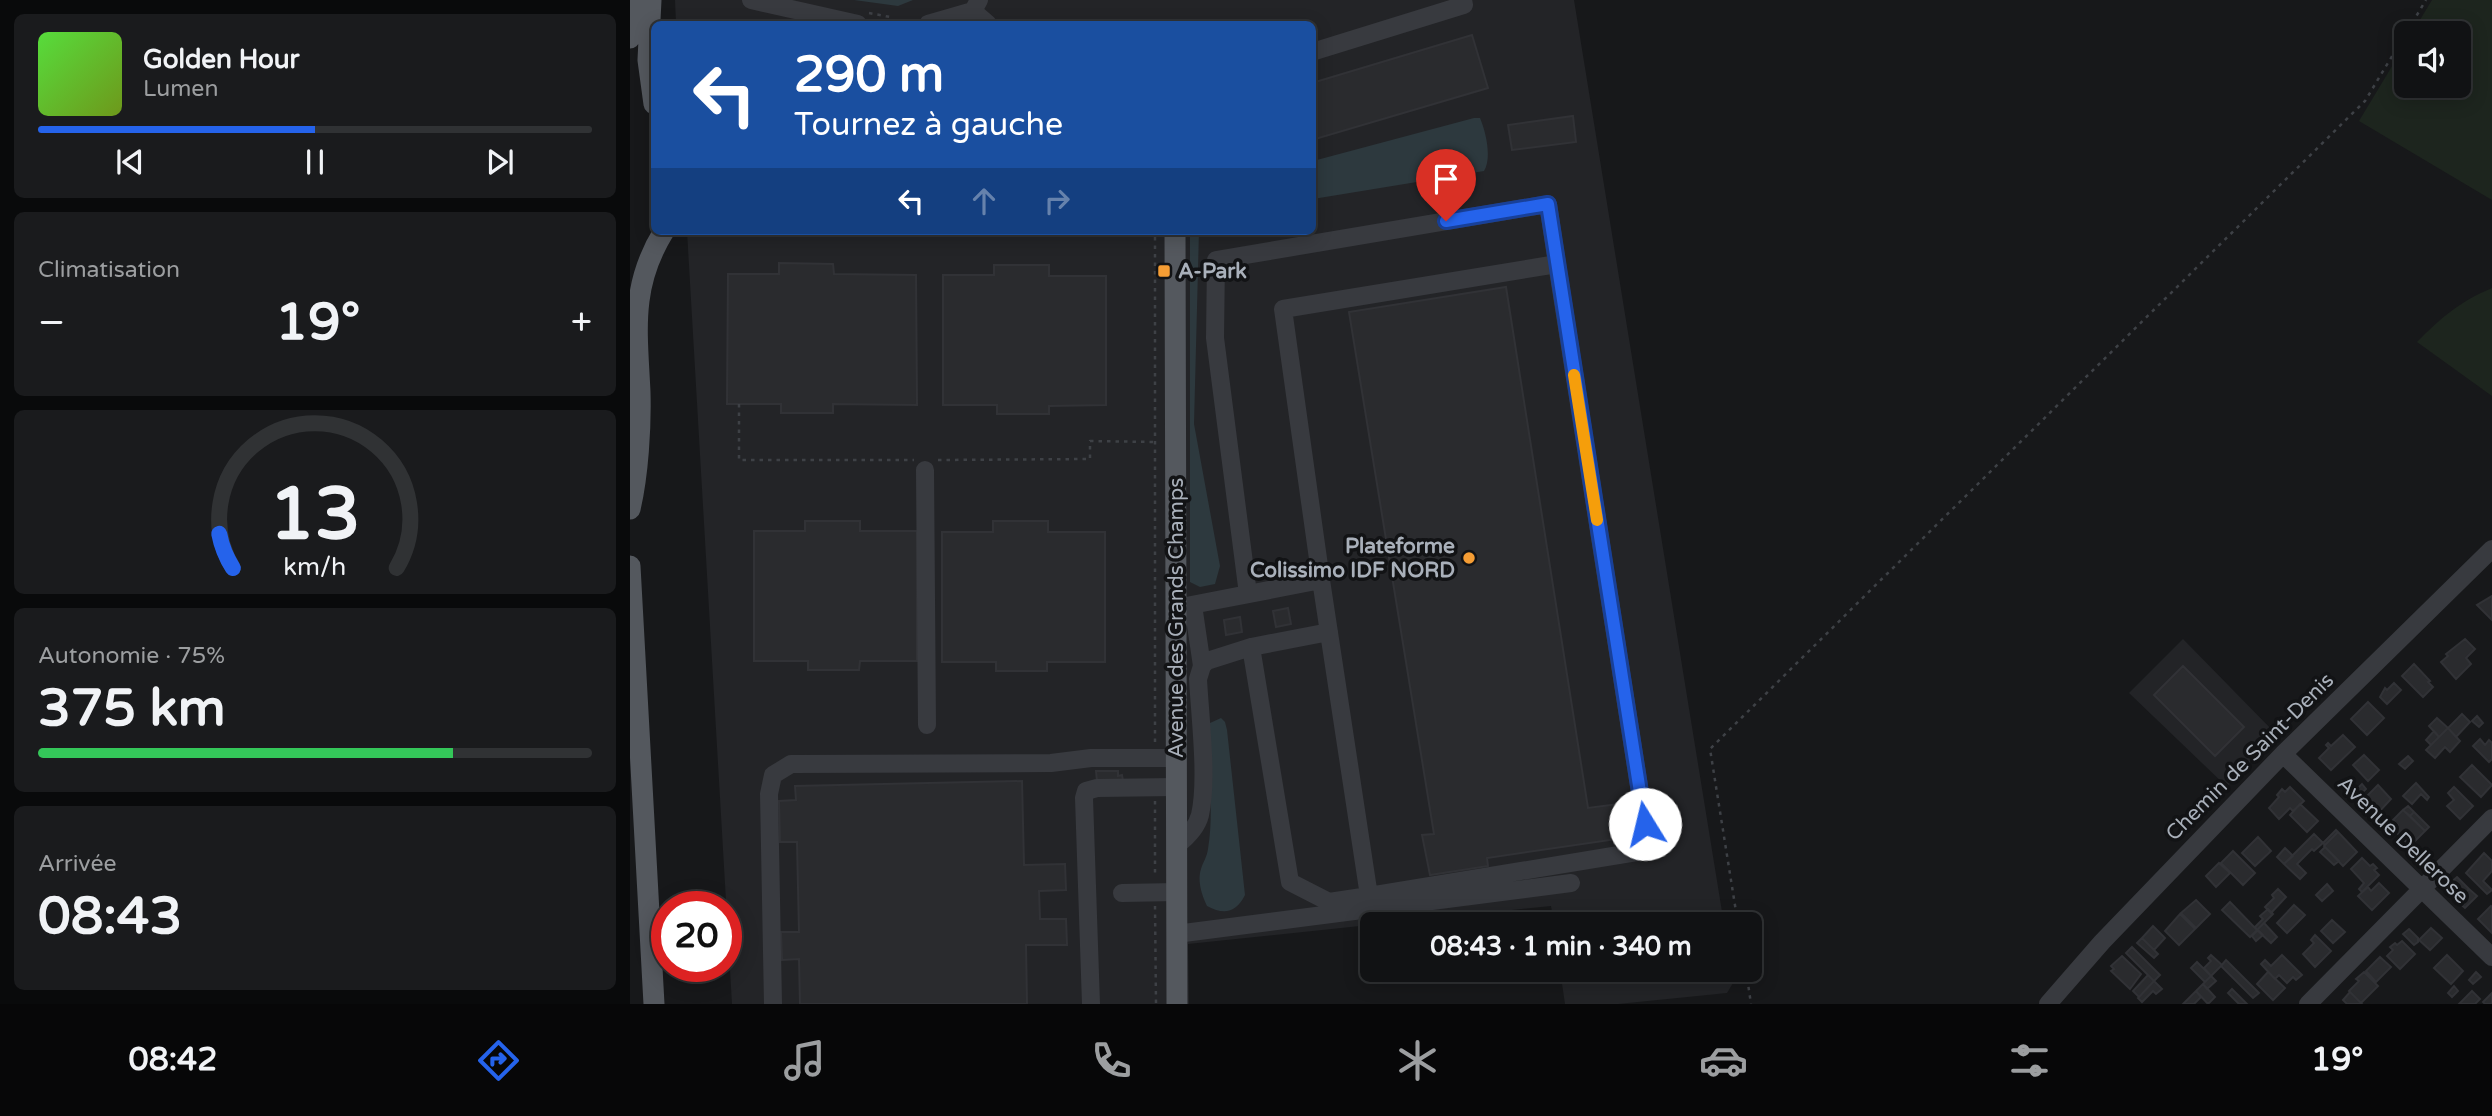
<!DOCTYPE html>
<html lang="fr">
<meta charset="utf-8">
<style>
:root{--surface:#111214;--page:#1a1b1d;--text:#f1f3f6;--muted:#9c9ea0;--line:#303234;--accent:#2563eb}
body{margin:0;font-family:"Varela Round",sans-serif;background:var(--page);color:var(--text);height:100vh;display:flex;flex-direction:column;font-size:26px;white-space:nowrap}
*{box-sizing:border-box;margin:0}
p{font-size:23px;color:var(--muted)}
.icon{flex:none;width:38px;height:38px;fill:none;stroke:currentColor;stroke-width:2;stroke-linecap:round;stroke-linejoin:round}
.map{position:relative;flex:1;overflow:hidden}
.side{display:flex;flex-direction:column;gap:14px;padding:14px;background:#090a0b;width:630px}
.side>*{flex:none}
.hud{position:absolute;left:21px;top:21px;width:665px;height:214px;border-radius:10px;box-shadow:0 4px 18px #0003,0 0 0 2px var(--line);background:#1a4fa0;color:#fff;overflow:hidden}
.buttons{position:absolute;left:1764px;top:21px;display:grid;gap:14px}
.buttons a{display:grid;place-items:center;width:77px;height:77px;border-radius:10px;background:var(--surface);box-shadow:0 4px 18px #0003,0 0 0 2px var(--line);font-size:35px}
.speed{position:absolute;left:21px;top:891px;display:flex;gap:14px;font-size:35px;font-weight:700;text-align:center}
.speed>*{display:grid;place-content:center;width:91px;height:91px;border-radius:50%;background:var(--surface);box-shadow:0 4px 18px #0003,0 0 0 2px var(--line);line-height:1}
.speed .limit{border:10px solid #d22;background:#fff;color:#111}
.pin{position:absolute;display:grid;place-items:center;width:60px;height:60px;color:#fff;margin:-72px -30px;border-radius:50% 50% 50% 0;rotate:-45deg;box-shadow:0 0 7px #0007}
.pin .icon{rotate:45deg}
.me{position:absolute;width:77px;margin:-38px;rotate:351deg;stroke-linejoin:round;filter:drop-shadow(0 0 5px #0008)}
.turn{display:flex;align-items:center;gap:24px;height:147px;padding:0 28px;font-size:32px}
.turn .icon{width:91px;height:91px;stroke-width:2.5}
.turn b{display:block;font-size:49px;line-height:60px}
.lanes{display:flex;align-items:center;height:66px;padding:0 28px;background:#0003;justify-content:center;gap:35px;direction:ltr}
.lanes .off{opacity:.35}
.big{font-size:52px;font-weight:700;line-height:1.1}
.side .card{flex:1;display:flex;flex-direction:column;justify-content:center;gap:10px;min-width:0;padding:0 24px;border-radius:10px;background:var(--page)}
.side .dial{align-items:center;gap:0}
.dial svg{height:182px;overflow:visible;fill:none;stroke:var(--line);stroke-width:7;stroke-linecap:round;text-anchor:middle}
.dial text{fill:var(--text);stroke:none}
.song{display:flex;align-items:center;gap:21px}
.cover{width:84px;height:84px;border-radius:10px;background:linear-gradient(135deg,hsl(110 70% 55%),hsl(80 70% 35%))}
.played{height:7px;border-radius:4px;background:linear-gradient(90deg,var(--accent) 50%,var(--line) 50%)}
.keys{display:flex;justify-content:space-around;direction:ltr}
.heat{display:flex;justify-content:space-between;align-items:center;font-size:38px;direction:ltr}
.charge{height:10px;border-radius:5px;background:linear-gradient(90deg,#34c759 75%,var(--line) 0)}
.trip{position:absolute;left:730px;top:912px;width:402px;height:70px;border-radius:10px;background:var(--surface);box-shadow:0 4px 18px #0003,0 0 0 2px var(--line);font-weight:700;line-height:70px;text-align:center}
.tabs{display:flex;height:112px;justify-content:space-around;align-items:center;background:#070708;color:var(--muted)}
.tabs .icon{width:49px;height:49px}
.tabs .current{color:var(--accent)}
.tabs b{font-size:32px;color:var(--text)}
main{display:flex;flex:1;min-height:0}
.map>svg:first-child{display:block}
.built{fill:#232427}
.green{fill:#1d251e}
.water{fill:#2d393e}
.building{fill:#2a2b2e;stroke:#313236;stroke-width:2}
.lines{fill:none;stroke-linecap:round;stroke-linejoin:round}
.path{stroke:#3e4146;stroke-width:2.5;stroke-dasharray:3.5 5;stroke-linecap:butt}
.minor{stroke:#383a3f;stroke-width:18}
.major{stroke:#54585e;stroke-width:21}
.route-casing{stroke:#184099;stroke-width:18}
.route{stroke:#2563eb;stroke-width:12}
.slow{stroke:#f59e0b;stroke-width:12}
.poi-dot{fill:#f59d34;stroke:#121315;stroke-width:2.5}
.labels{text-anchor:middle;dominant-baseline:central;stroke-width:7;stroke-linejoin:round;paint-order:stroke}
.poi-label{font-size:21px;font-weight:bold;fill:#a9b0ba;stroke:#121315;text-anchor:start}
.street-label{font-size:21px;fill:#a9b0ba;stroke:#121315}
</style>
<main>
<section class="side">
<div class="card">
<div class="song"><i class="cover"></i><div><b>Golden Hour</b><p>Lumen</p></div></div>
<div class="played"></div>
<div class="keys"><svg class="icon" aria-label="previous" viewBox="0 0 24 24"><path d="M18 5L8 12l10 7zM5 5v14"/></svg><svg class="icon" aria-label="pause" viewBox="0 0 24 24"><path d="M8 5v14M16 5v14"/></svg><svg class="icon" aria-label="next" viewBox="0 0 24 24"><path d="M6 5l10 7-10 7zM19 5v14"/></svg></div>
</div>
<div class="card"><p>Climatisation</p>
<div class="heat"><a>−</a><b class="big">19°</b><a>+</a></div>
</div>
<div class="card dial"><svg viewBox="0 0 100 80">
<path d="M14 69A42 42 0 1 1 86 69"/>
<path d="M14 69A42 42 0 0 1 8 54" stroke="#2563eb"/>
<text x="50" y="56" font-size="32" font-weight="700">13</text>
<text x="50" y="72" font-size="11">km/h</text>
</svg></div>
<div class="card"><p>Autonomie · 75%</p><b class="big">375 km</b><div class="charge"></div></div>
<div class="card"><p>Arrivée</p><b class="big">08:43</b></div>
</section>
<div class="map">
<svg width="1862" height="1004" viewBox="0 0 1862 1004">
<rect width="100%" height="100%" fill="#17181a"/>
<!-- built -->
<path class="built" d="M 45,0 L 944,0 L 1094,924 L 924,924 L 921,906 L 558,944 L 559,1004 L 102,1004 L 57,231 L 682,231 L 682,24 L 46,24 Z
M 1553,639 L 1646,734 L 1597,787 L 1499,693 Z
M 930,970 L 1101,970 L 1103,983 L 1097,993 L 988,1004 L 935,1004 Z"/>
<!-- green -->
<path class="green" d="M 1802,0 L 1862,0 L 1862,200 L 1729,121 L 1776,43 L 1776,86 L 1829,86 L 1829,33 L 1782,33 Z
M 1862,288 L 1862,396 L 1787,342 C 1812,317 1829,302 1862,288 Z"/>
<!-- water -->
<path class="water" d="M 224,0 L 283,0 L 268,6 Z
M 844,118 L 850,118 C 856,132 862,158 854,171 L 683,199 L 683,161 Z
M 560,231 L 569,231 L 564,424 L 590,566 L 585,584 L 570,587 L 560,582 Z
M 591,718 L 595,722 L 597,730 L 615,895 C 606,913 594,915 577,906 C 572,896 567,881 571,869 C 573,862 577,857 578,849 C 585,807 576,765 580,723 Z"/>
<!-- building -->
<path class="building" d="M 842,35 L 858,88 L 682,140 L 682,83 Z
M 943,116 L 946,142 L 882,150 L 878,125 Z
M 149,263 L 203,264 L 204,274 L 286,275 L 287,405 L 203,404 L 203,413 L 151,413 L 151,404 L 97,404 L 98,274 L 149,274 Z
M 364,265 L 419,265 L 419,276 L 476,276 L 476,405 L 419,406 L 419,414 L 367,414 L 367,405 L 313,405 L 313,275 L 364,275 Z
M 876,287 L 958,808 L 988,804 L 994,838 L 857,858 L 858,866 L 800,875 L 792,835 L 804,834 L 719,312 Z
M 175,521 L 230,521 L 230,531 L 287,531 L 287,661 L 230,661 L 229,670 L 178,670 L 178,661 L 124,661 L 124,531 L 175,531 Z
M 363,521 L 418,521 L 418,532 L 475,532 L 475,662 L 417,662 L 417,671 L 366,671 L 366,662 L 312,662 L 312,532 L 363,532 Z
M 1862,596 L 1862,620 L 1847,605 Z
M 658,608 L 661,624 L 646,627 L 643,611 Z
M 610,617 L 612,632 L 596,635 L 594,620 Z
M 1835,639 L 1845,649 L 1836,658 L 1841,664 L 1826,679 L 1811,662 L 1818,656 L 1816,654 Z
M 1784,664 L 1800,681 L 1798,682 L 1803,687 L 1793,697 L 1772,676 Z
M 1553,666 L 1614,727 L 1585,756 L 1524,695 Z
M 1764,683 L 1771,690 L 1757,704 L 1750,697 L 1755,688 L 1757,690 Z
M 1738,702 L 1754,718 L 1737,735 L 1721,719 Z
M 1832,714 L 1840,722 L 1826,737 L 1818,728 Z
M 1847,716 L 1853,723 L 1849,727 L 1842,721 Z
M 1807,718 L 1818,728 L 1809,737 L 1799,726 Z
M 1818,728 L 1830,741 L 1820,752 L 1815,747 L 1805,758 L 1796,750 Z
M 1804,731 L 1809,737 L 1801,745 L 1796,740 Z
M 1713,735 L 1725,747 L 1701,770 L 1689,758 L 1699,748 L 1696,745 L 1698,743 L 1701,746 Z
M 1850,739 L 1855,745 L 1859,740 L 1862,743 L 1862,759 L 1859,762 L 1843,746 Z
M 1734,755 L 1749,770 L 1738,781 L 1723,765 Z
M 1778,756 L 1783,761 L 1775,769 L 1769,764 Z
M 1842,765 L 1862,785 L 1851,797 L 1830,777 Z
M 466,771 L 488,771 L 488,776 L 492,775 L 493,781 L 467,781 Z
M 392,781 L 394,865 L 435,864 L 436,890 L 409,891 L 410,919 L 436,919 L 437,945 L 396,945 L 397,1004 L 170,1004 L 169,959 L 152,960 L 151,932 L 169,932 L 167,842 L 150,842 L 149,801 L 166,800 L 165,786 Z
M 1786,783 L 1799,797 L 1797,800 L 1791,794 L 1782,804 L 1773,796 Z
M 1732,784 L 1736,789 L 1727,798 L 1722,794 Z
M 1748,785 L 1761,799 L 1746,815 L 1732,801 Z
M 1660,787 L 1674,801 L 1663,811 L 1660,808 L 1649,819 L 1639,808 L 1649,797 L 1647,795 L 1652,789 L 1655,792 Z
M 1824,787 L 1843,806 L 1830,819 L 1817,806 L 1824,800 L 1818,793 Z
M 1670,804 L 1688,821 L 1677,832 L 1660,815 Z
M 1778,806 L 1784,812 L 1780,816 L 1773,810 Z
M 1773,810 L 1795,831 L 1780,846 L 1764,830 L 1768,825 L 1763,820 Z
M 1784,812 L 1799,827 L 1795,831 L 1780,816 Z
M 1706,830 L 1708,832 L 1695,845 L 1693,843 Z
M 1708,832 L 1727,852 L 1713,866 L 1694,846 Z
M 1684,834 L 1693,843 L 1684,851 L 1682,849 L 1667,864 L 1676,873 L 1670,879 L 1654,864 Z
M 1628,837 L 1641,851 L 1625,866 L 1612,853 Z
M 1695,847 L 1709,861 L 1704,865 L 1690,852 Z
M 1655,848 L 1663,856 L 1654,864 L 1647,857 Z
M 1603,851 L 1625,873 L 1613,885 L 1591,863 Z
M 1854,853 L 1862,861 L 1862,871 L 1853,881 L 1862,890 L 1857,894 L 1836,873 Z
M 1732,858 L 1740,866 L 1743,864 L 1747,868 L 1744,870 L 1749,875 L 1732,892 L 1729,889 L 1734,883 L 1721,869 Z
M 1589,863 L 1600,873 L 1586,887 L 1576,876 Z
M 1827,877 L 1839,889 L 1827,901 L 1818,893 L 1818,885 Z
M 1749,883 L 1759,893 L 1742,910 L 1728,896 L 1738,887 L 1741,891 Z
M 1697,884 L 1703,891 L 1692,901 L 1686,895 Z
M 1648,889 L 1656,897 L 1641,913 L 1635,907 L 1644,898 L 1642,895 Z
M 1839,889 L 1847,896 L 1835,908 L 1827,901 Z
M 1566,900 L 1580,914 L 1566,928 L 1551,913 Z
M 1600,902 L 1627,930 L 1620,937 L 1592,910 Z
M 1664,905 L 1675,915 L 1657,933 L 1647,923 Z
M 1861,906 L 1862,907 L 1862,933 L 1848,919 Z
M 1638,909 L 1643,914 L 1627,930 L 1625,927 L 1633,919 L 1630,916 Z
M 1550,914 L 1565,929 L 1549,945 L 1535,931 Z
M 1702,920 L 1715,932 L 1703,943 L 1691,931 Z
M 1634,923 L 1647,937 L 1641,943 L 1627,930 Z
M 1523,926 L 1535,938 L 1524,950 L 1512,938 Z
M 1801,928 L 1812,938 L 1800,950 L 1789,940 Z
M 1779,929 L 1788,938 L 1788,942 L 1784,945 L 1773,934 Z
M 1628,930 L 1633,935 L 1626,941 L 1622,936 Z
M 1685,935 L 1701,951 L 1685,967 L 1673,954 L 1684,943 L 1681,940 Z
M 1512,938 L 1528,954 L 1524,958 L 1507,943 Z
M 1772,941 L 1785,954 L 1770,969 L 1757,956 L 1763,950 L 1760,947 L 1765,943 L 1767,945 Z
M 1502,947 L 1530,975 L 1524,981 L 1496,953 Z
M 1581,955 L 1592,965 L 1581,976 L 1574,968 L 1581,961 L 1578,958 Z
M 1652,955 L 1672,975 L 1666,980 L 1663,977 L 1657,983 L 1649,975 L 1645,979 L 1631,964 L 1635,960 L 1641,966 Z
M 1817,955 L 1833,971 L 1821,984 L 1804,968 Z
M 1492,956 L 1511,974 L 1500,989 L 1481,971 L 1484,969 L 1481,966 Z
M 1750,957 L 1761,967 L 1746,982 L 1736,971 Z
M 1596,960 L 1629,993 L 1623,998 L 1591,966 Z
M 1567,962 L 1581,976 L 1575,982 L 1561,968 Z
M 1638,972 L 1655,988 L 1643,1000 L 1627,984 Z
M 1734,972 L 1748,986 L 1731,1003 L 1719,991 L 1729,981 L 1726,979 Z
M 1846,972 L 1851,977 L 1843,984 L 1839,980 Z
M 1518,975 L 1524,981 L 1509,997 L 1503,991 Z
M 1581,976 L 1586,981 L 1577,989 L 1573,984 Z
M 1524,981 L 1532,989 L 1526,994 L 1523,991 L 1512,1002 L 1508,998 Z
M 1573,984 L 1585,997 L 1578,1004 L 1566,991 Z
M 1824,986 L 1828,991 L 1822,997 L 1818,993 Z
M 1602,989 L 1617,1004 L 1609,1004 L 1598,993 Z
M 1566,991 L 1571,997 L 1564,1004 L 1553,1004 Z
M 1842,991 L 1850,999 L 1845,1004 L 1829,1004 Z
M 1720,992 L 1732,1004 L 1717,1004 L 1713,1000 Z
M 1862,993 L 1862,1004 L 1855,1004 L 1853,1002 Z"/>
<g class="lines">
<!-- path -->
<path class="path" d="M 239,13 L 260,17 L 266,24
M 109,404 L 109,460 L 284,460
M 308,460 L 460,459 L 460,441 L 524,442
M 525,742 L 525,231
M 525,801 L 525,875
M 525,906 L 526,1004
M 1108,924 L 1080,749 L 1735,101 L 1796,0
M 1116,970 L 1121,1004"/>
<!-- minor -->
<path class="minor" d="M 121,0 L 228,24
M 343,11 L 358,24
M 298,24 L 343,11 L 349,0
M 682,52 L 834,5 L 833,0
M 927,264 L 1019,850 L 739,896 L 691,580 L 653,309 Z
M 295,470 L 297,725
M 618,594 L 585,338 L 586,260 L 918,204 L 927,264
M 563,605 L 572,666
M 546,608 L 691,580
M 621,647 L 660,882 L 699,902 L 739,896
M 1653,754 L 1862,957
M 547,845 C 556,838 567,827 570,815 C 578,780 570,717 568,679 L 572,666 L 577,661 L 621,647 L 699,632
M 492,893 L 547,892
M 546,934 L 941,883
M 143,1004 L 139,794 L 143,775 L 161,764 L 421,763 L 461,758 L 546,758
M 461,1004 L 454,798 L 456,791 L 467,788 L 546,787
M 1418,1004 L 1472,942 L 1653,754 L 1862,549
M 1678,1004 L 1862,818"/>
<!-- major -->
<path class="major" d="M 21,0 L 18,60 L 24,104
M 0,38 L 5,0
M 545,231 L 547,1004
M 0,509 C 8,475 11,427 10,392 C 7,330 0,286 34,231
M 0,566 L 24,1004"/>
</g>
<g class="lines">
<!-- route casing -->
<g class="route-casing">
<path id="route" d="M 816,221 L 918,204 L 1015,824"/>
</g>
<!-- route -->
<use href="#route" class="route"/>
<!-- slow -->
<path class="slow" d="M 944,375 L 967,520"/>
</g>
<!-- markers -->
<g class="poi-dot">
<rect x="527" y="264" width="14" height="14" rx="3.5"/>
<circle cx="839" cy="558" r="7"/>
</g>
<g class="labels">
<!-- poi labels -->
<g class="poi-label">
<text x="548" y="271">A-Park</text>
<text x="825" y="546" text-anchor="end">Plateforme<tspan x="825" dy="24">Colissimo IDF NORD</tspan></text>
</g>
<!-- street labels -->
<g class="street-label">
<text transform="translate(546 618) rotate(-90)">Avenue des Grands Champs</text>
<text transform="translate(1620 757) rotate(-45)">Chemin de Saint-Denis</text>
<text transform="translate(1773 840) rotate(44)">Avenue Dellerose</text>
</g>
</g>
</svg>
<div class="buttons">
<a><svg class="icon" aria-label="sound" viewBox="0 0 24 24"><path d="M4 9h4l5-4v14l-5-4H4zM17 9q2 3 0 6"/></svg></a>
</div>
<div class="speed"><div class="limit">20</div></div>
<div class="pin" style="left:816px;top:221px;background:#d93025"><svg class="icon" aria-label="arrive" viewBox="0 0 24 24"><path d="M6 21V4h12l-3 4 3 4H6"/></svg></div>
<svg class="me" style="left:1015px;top:824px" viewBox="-20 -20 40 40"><circle r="19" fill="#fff"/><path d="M0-13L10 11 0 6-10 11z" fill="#2563eb"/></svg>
<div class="trip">08:43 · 1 min · 340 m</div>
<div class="hud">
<div class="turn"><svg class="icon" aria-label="left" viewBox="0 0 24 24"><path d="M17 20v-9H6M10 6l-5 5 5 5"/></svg><div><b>290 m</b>Tournez à gauche</div></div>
<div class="lanes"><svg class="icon" aria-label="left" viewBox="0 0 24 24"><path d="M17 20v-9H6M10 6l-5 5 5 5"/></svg><svg class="icon off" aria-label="ahead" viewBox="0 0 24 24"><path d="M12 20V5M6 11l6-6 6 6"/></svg><svg class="icon off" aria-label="right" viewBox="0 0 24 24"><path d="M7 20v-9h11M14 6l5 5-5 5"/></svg></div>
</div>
</div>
</main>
<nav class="tabs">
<b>08:42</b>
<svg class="icon current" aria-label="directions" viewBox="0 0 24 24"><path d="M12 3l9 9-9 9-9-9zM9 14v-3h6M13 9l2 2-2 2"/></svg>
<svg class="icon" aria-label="music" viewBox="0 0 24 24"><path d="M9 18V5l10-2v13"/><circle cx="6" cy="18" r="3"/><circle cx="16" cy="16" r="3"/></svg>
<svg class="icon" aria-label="phone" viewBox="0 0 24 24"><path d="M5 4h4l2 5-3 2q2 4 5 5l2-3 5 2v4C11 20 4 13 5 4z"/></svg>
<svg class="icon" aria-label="climate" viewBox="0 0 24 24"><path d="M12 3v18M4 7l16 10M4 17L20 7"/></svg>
<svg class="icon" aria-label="car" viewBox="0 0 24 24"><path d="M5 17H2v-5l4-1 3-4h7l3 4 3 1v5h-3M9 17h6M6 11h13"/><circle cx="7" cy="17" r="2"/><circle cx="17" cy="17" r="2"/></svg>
<svg class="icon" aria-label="filters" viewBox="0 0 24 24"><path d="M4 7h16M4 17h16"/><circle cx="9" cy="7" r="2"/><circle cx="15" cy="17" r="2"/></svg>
<b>19°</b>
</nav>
